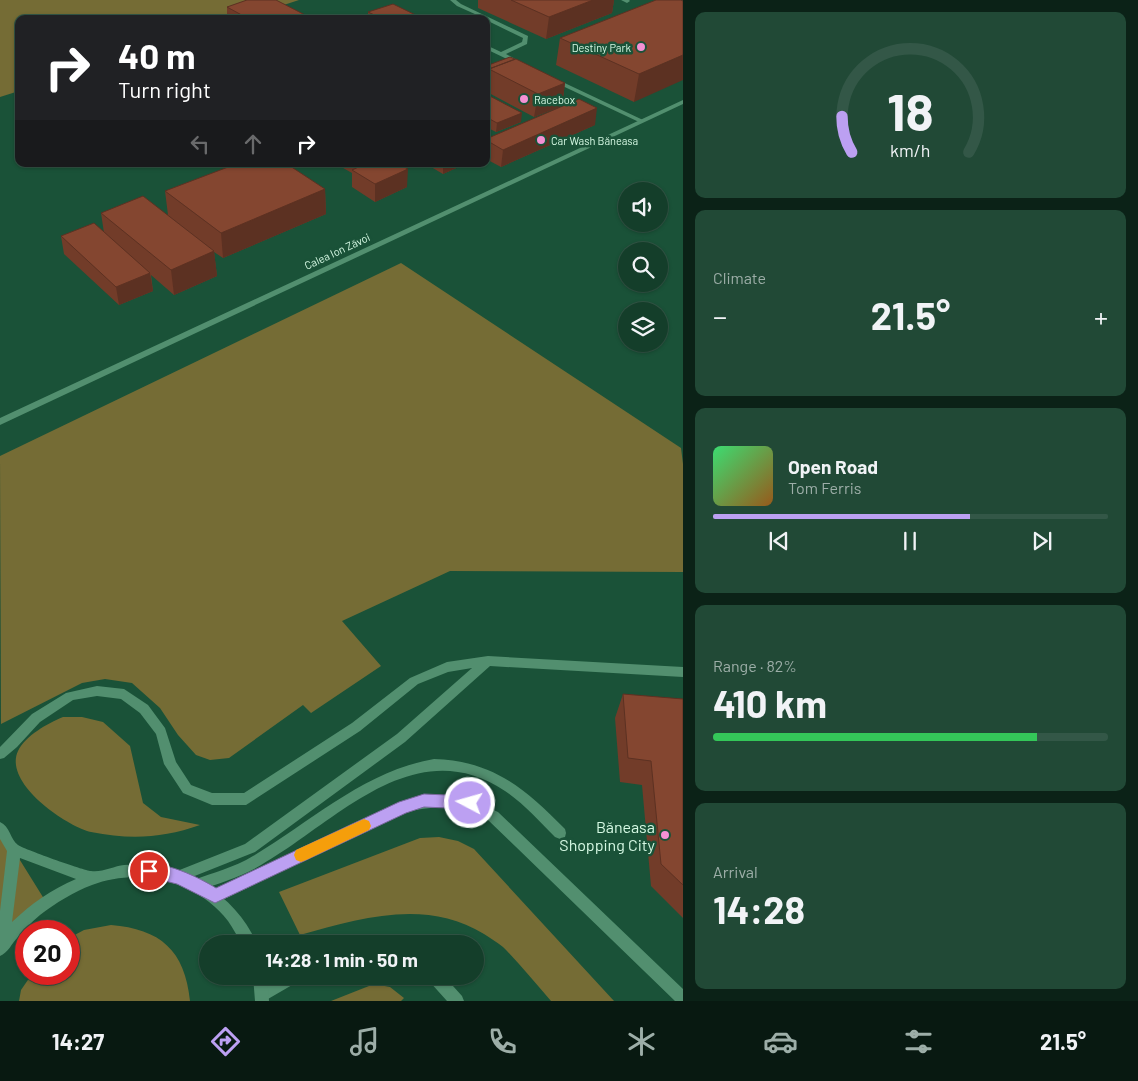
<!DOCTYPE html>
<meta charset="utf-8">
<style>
:root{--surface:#143e2a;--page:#214936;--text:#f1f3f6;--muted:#9daea8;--line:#335747;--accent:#bca0f2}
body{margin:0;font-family:Barlow,sans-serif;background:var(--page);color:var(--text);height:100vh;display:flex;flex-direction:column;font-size:19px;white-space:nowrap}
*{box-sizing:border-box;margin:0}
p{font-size:16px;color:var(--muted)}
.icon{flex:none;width:28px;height:28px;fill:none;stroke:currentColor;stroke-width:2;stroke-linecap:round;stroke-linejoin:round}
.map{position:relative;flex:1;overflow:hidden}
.sheet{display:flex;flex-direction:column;gap:12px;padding:12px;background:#0b2217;width:455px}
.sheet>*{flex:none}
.guide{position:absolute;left:15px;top:15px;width:475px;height:152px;border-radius:10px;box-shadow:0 1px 4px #0004,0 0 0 1px var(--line);background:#202124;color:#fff;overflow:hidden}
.fabs{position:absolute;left:618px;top:182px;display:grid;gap:10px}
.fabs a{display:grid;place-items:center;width:50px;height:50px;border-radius:50%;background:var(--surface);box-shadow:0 1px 4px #0004,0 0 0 1px var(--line);font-size:25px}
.speed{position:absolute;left:15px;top:920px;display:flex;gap:10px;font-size:25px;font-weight:700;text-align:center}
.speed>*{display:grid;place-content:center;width:65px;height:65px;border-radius:50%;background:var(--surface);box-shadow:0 1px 4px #0004,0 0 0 1px var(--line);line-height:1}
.speed .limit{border:8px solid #d22;background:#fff;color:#111}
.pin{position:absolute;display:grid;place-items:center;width:42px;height:42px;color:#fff;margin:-21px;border:2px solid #fff;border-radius:50%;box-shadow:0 1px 5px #0007}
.me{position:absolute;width:55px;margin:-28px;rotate:276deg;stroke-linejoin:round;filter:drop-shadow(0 0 4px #0008)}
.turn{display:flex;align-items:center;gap:18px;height:105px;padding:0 20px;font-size:22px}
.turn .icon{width:65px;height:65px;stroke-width:2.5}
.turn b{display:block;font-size:35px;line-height:42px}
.lanes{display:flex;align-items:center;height:48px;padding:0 20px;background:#0003;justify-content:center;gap:25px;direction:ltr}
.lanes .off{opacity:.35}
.big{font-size:38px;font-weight:700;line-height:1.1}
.sheet .tile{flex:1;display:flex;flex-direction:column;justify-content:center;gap:8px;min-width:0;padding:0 18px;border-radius:10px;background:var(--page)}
.sheet .dial{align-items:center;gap:0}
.dial svg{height:130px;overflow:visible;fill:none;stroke:var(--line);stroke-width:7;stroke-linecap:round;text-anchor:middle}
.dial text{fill:var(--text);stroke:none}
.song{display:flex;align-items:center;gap:15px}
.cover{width:60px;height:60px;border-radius:8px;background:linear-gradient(135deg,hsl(140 70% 55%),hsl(30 70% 35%))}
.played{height:5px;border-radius:2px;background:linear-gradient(90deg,var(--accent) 65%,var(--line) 65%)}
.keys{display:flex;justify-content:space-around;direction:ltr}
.heat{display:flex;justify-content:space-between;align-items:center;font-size:28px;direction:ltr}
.charge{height:8px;border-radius:4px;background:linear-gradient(90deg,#34c759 82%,var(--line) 0)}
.trip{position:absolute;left:199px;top:935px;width:285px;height:50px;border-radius:25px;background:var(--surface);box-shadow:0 1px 4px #0004,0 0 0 1px var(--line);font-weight:700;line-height:50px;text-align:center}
.tabs{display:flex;height:80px;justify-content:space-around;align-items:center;background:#081911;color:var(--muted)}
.tabs .icon{width:35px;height:35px}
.tabs .on{color:var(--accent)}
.tabs b{font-size:22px;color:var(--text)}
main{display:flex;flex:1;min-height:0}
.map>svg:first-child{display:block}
.green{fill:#756c35}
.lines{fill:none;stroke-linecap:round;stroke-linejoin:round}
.lane{fill:#528f6f;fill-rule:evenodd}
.street{fill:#528f6f;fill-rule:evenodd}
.wall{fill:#723c29}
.shaded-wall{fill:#5c3122}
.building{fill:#844630;stroke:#5c3122}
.route{fill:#bca0f2;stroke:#7a689d}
.slow{fill:#f59e0b}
.poi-dot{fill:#f491d4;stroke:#1a5238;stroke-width:2}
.labels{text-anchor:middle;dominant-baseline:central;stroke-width:5;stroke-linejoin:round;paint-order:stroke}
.far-poi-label{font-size:11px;fill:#d6f9e4;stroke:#1a5238;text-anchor:start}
.far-street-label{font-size:11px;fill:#d6f9e4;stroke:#1a5238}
.near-poi-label{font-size:16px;fill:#d6f9e4;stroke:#1a5238;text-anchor:end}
</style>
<main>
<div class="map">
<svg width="683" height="1001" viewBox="0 0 683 1001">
<rect width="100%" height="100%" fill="#1a5238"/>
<!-- green -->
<path class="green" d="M 0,0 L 299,0 L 241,19 L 19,19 L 19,91 L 0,97 Z
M 401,263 L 681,448 L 683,464 L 683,572 L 450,571 L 342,621 L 381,666 L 311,713 L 303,705 L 229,758 L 210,760 L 196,755 L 178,735 L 160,708 L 132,683 L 105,679 L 82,683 L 1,724 L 0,456 Z
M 63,717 L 82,717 L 103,722 L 130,746 L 143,803 L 161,817 L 200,825 C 163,838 131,840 91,832 C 66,826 3,783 18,751 C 26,735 47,724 63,717 Z
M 0,828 L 46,902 L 0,949 Z
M 439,837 L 458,841 L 474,849 L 614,1001 L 551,1001 C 535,983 520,964 503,947 C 497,942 490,938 484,934 C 426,898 360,918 300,935 L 279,892 L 420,838 Z
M 111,925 C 160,929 185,950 190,1001 L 19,1001 L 21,990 L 32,974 L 69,974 L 69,938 L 84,930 Z
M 374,984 L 390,987 L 404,998 L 401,1001 L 331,1001 Z"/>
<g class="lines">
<!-- lane -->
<path class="lane" d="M 450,0 L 456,0 L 461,4 L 528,36 L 527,44 L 506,54 L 521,62 L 521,64 L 517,64 L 486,49 L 486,45 L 501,52 L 522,42 L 523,38 L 486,20 L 486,19 L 457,6 Z
M 621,0 L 629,0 L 630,1 L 627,3 Z
M 554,78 L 643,120 L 644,121 L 639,122 L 552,81 L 551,80 Z
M 488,656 L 683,667 L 683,677 L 490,666 L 405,742 L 255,852 L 177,883 L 172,881 L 170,877 L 172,873 L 245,844 L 397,734 L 472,668 L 448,672 L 418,684 L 360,731 L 246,805 L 212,805 L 183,793 L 164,764 L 156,734 L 140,713 L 121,699 L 97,696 L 73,700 L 40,722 L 17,747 L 4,758 L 0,759 L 0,747 L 32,714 L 66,693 L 97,686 L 124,689 L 148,705 L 165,728 L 176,762 L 191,785 L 212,793 L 244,793 L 352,723 L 410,678 L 447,662 Z
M 434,759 C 494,761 525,789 565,829 L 566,833 L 565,837 L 560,839 L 555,837 C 539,821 524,804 505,791 C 414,730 336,822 261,865 C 242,877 219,883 198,891 L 193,890 L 191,885 L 193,880 C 213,873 235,867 253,856 C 313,820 365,771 434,759 Z
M 449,795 L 471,800 L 498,812 L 683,989 L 683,1001 L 675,1001 L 488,820 C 462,805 436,805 406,812 L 220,901 L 215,902 L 210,901 L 208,896 L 210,891 L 400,803 L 427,796 Z
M 280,976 L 301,976 L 299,981 L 268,999 L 263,1001 L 258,999 L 256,994 L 258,989 Z
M 427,976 L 444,976 L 462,996 L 464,1001 L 447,1001 L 429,981 Z"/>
<!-- street -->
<path class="street" d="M 683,100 L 683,104 L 0,425 L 0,418 Z
M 0,822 C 10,826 10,839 18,845 C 21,848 85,871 91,871 C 101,873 114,866 124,865 C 179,861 235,892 257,944 L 242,944 C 237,936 233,928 228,921 C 198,881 139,867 92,885 C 73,892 56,903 40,915 C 32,922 24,929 18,937 C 12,943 8,953 0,956 L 0,911 L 7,851 L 0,839 ZM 20,858 L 76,879 C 52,889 31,904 12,922 Z
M 253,976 L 267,976 L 269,1001 L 255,1001 Z"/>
</g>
<!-- wall -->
<path class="wall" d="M 478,0 L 614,0 L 612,13 L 546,39 L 478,8 Z
M 683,1 L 634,102 L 556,65 L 560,38 Z
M 227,7 L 313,19 L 227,19 Z
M 368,12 L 424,19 L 368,19 Z
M 486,66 L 565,83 L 562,106 L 534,117 L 487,92 L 487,85 L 486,84 Z
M 486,94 L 521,122 L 496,132 L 486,127 Z
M 595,125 L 501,167 L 486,159 L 486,139 Z
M 336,164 L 399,164 L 407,187 L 375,202 L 352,187 L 352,173 Z
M 426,164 L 465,164 L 443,174 Z
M 325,189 L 326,214 L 223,258 L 214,252 L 217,276 L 174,295 L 151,275 L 153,291 L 119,305 L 64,254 L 61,236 L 104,233 L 101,213 L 168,215 L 165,191 Z
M 623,694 L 683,699 L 683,918 L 651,886 L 642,785 L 620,782 L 615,718 Z"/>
<!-- shaded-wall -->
<path class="shaded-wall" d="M 593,0 L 614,0 L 612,13 L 546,39 L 549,17 Z
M 683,55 L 683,80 L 634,102 L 639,74 Z
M 565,83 L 562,106 L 534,117 L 538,94 Z
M 597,108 L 595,125 L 501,167 L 503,150 Z
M 522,113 L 521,122 L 496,132 L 497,123 Z
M 445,164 L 465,164 L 443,174 L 443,165 Z
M 408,169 L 407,187 L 375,202 L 375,184 Z
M 325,189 L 326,214 L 223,258 L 221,233 Z
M 214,251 L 217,276 L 174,295 L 171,270 Z
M 150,273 L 153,291 L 119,305 L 116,287 Z"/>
<!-- building -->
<path class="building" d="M 247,0 L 276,0 L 313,19 L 249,19 L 227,7 Z
M 511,0 L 593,0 L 549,17 Z
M 656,0 L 681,0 L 683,1 L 683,55 L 639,74 L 560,38 Z
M 393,4 L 424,19 L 383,19 L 368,12 Z
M 510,57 L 515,59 L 489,69 L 488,76 L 486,75 L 486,66 Z
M 516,59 L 565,83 L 538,94 L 489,69 Z
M 486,94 L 522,113 L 497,123 L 486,117 Z
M 579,99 L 597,108 L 503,150 L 486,140 L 486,139 Z
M 236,164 L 287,164 L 325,189 L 221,233 L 165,191 Z
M 365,164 L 399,164 L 408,169 L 375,184 L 352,170 Z
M 143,196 L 214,251 L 171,270 L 101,213 Z
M 94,223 L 150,273 L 116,287 L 61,236 Z
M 623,694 L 683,699 L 683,885 L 661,864 L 651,761 L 628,758 Z"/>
<!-- route -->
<path class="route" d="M 424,794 L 470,796 L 475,798 L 477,803 L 475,807 L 470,809 L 424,807 L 406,813 L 215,903 L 177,884 L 144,876 L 142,871 L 144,866 C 162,859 200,878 216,888 L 399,802 Z"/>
<!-- slow -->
<path class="slow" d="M 364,819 L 369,821 L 371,826 L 369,830 L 306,860 L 301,862 L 296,860 L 294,855 L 296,850 Z"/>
<!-- markers -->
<g class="poi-dot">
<circle cx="641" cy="47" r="5"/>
<circle cx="524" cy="99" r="5"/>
<circle cx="541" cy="140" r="5"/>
<circle cx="665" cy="835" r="5"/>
</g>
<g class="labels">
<!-- far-poi labels -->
<g class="far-poi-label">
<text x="631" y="47" text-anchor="end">Destiny Park</text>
<text x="534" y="99">Racebox</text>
<text x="551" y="140">Car Wash Băneasa</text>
</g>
<!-- far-street labels -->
<g class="far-street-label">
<text transform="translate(337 251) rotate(-25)">Calea Ion Zăvoi</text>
</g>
<!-- near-poi labels -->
<g class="near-poi-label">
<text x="655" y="826">Băneasa<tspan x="655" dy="18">Shopping City</tspan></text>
</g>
</g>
</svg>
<div class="fabs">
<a><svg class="icon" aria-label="sound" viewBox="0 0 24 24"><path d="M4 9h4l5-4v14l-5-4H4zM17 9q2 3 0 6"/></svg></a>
<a><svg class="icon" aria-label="search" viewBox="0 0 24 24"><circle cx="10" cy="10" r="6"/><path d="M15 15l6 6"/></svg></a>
<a><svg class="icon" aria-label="layers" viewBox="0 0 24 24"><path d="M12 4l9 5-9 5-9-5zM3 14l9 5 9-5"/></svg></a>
</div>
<div class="speed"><div class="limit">20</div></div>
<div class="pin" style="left:149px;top:871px;background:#d93025"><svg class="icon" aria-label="arrive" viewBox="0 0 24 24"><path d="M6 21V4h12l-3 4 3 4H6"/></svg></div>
<svg class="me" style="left:470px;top:803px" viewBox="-20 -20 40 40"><circle r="17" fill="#bca0f2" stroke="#fff" stroke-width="3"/><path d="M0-11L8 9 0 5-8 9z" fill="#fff"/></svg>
<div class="trip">14:28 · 1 min · 50 m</div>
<div class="guide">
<div class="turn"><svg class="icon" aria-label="right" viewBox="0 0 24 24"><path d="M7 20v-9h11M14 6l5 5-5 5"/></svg><div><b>40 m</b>Turn right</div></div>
<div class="lanes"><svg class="icon off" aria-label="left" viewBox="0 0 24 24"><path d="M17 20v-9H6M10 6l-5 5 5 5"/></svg><svg class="icon off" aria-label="ahead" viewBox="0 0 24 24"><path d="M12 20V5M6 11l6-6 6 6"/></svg><svg class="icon" aria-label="right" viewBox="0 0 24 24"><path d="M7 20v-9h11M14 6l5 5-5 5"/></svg></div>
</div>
</div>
<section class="sheet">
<div class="tile dial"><svg viewBox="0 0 100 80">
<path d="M14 69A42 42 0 1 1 86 69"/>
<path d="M14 69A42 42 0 0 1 8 47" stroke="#bca0f2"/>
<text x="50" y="56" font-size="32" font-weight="700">18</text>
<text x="50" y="72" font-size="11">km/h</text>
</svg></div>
<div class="tile"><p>Climate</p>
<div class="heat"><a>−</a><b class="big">21.5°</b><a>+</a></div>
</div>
<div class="tile">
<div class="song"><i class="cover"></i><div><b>Open Road</b><p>Tom Ferris</p></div></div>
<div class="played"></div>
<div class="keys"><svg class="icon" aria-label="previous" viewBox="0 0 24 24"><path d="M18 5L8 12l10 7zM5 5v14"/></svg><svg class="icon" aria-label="pause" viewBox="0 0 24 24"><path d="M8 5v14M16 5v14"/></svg><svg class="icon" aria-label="next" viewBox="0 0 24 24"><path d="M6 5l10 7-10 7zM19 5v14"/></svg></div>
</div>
<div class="tile"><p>Range · 82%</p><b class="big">410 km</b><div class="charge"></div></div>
<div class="tile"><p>Arrival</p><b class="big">14:28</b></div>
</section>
</main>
<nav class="tabs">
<b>14:27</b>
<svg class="icon on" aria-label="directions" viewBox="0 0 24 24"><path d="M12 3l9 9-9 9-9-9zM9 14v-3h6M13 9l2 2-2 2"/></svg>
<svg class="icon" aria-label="music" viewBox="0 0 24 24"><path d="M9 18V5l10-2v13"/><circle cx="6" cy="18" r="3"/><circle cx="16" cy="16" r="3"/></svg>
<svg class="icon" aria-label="phone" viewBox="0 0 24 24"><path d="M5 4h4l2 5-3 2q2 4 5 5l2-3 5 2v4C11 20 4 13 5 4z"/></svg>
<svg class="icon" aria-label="climate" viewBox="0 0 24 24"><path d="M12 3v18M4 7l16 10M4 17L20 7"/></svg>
<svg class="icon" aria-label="car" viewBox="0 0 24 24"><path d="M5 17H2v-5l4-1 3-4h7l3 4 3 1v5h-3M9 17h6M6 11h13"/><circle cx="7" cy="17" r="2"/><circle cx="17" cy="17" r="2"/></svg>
<svg class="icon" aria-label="filters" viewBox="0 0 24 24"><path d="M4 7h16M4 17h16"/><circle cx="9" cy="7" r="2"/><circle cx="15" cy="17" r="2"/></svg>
<b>21.5°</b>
</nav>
